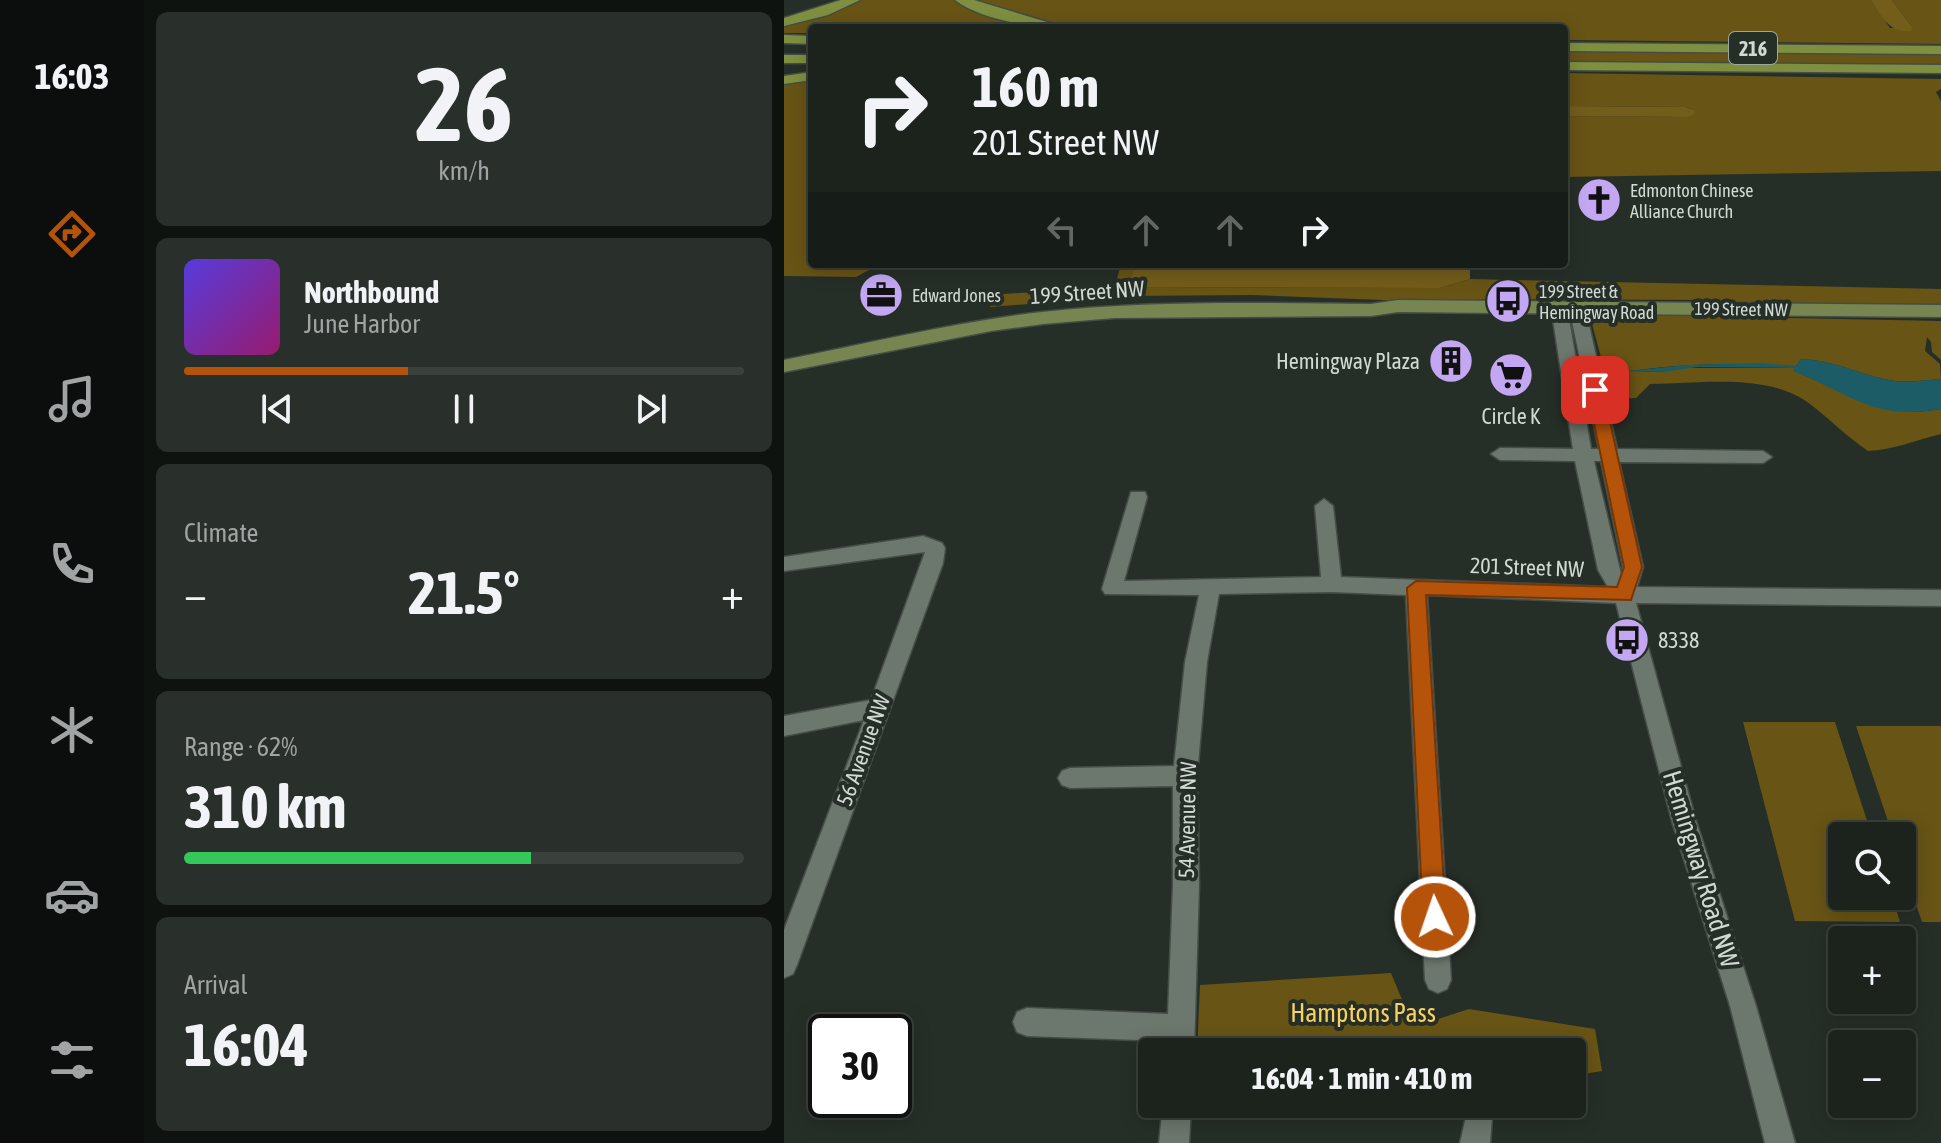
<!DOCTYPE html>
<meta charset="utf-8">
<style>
:root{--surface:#1c231d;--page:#292f2a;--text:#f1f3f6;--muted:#a0a4a4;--line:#3a403b;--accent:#b45309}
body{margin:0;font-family:"Asap Condensed",sans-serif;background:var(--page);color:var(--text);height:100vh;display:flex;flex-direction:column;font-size:30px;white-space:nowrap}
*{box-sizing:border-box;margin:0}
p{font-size:26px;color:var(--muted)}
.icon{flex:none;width:44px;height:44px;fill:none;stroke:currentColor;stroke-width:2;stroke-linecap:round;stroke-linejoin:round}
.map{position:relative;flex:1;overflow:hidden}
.drawer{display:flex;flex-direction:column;gap:12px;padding:12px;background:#0f1310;width:640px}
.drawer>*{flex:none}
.hud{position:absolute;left:24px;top:24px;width:760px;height:244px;border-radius:8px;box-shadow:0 4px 20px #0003,0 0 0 2px var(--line);background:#1c231d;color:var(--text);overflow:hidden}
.controls{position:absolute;left:1044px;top:822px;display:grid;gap:16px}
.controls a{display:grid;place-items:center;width:88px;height:88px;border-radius:8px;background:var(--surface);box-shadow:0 4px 20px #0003,0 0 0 2px var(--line);font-size:40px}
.speed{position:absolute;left:24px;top:1014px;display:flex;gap:16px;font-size:40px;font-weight:700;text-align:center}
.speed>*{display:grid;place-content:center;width:104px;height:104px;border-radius:50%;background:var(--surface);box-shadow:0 4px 20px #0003,0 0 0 2px var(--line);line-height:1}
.speed .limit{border:4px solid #111;border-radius:12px;background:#fff;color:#111}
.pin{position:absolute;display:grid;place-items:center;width:68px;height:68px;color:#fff;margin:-34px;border-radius:16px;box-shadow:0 4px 12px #0006}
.me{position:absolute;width:88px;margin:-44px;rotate:357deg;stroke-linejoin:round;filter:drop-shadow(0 0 6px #0008)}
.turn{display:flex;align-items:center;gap:28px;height:168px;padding:0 32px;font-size:36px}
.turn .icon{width:104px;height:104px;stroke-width:2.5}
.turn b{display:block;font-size:56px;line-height:68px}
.lanes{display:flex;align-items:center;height:76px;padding:0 32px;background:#0003;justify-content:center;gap:40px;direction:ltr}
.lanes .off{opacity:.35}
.big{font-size:60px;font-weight:700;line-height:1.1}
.drawer .widget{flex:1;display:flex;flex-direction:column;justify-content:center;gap:12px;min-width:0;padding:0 28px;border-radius:12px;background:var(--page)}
.drawer .dial{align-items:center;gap:0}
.dial b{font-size:104px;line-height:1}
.song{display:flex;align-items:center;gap:24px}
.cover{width:96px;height:96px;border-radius:12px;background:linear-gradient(135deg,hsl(250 70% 55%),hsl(320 70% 35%))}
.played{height:8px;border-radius:4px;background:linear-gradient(90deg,var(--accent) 40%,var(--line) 40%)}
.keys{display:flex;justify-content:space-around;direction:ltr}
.heat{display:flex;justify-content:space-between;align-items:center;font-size:44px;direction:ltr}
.charge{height:12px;border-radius:6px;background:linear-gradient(90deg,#34c759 62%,var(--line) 0)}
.trip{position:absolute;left:354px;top:1038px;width:448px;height:80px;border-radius:8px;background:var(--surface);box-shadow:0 4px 20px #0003,0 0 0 2px var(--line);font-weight:700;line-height:80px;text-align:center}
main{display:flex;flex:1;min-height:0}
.dock{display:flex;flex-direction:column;width:144px;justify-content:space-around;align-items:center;background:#0b0e0c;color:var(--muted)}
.dock .icon{width:56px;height:56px}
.dock .current{color:var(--accent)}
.dock b{font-size:36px;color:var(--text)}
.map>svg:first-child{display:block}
.green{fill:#685415}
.forest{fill:#735d1b}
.water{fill:#1b5c66}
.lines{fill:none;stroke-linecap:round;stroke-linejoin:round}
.minor-casing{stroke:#454d47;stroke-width:3}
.major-casing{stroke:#454d47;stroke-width:3}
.highway-casing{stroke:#454d47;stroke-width:3}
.minor{fill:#6c776d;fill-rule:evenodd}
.major{fill:#778651;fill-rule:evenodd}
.highway{fill:#7e903f;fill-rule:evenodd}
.route{fill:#b45309;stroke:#753606;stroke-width:2}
.labels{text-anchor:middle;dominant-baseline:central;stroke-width:8;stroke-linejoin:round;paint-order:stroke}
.far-poi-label{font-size:18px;fill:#d2d8d3;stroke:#262f27;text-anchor:start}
.far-street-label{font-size:18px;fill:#d2d8d3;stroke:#262f27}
.shield{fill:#262f27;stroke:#9ea59f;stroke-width:2}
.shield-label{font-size:20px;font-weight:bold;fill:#d2d8d3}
.street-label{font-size:22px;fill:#d2d8d3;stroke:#262f27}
.poi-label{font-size:22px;fill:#d2d8d3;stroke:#262f27;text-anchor:end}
.near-street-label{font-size:26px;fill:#d2d8d3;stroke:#262f27}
.near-park-label{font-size:26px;fill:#f9d15f;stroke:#262f27}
</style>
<main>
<nav class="dock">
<b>16:03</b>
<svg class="icon current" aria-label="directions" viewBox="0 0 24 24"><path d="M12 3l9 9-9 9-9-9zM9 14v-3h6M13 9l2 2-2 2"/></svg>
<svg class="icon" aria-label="music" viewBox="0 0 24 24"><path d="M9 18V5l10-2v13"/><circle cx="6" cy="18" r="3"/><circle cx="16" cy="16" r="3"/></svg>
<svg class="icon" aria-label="phone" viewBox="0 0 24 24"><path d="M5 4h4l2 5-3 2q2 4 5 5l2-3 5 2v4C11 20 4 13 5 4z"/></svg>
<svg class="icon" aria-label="climate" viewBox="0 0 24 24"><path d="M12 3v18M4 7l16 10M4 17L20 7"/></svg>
<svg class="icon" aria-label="car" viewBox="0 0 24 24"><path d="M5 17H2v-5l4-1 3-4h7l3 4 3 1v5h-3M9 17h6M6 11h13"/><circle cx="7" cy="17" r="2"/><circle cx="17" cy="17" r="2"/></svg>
<svg class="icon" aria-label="filters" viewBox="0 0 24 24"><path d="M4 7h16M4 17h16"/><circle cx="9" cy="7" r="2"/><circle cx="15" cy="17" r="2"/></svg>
</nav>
<section class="drawer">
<div class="widget dial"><b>26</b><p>km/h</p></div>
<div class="widget">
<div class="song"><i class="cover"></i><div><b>Northbound</b><p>June Harbor</p></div></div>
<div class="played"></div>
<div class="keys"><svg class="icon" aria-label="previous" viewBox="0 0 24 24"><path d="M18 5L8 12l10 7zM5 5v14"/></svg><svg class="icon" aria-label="pause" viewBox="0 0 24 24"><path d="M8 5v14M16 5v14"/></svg><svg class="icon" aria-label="next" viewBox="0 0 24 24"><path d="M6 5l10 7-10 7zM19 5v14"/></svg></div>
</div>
<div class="widget"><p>Climate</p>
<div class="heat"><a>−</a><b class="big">21.5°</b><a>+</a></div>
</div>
<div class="widget"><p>Range · 62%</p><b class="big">310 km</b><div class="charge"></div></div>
<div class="widget"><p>Arrival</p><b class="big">16:04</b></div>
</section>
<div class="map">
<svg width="1157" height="1143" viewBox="0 0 1157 1143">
<rect width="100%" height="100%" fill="#262f27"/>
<!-- green -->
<path class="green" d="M 76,0 L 173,0 L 232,21 L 265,28 L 28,28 L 28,33 L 0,33 L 0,24 L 49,12 Z
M 194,0 L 1087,0 L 1106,28 L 1128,27 L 1108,0 L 1157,0 L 1157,44 L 780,40 L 780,28 L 306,28 L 263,21 Z
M 780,50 L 1157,53 L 1157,65 L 780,61 Z
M 780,73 L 1157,79 L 1157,89 L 1152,92 L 1157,101 L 1157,171 L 780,177 L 780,116 L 904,117 L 911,110 L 901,107 L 780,106 Z
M 28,80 L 28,264 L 96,264 L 72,277 L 0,276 L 0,83 Z
M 337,264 L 351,264 L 346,287 L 656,288 L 686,279 L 1157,289 L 1157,306 L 988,306 L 929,300 L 705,299 L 651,302 L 468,295 L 342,296 L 206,307 L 207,295 L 331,286 Z
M 861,315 L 1157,321 L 1157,360 L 1148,352 L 1147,342 L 1143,337 L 1141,351 L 1156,364 L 1157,379 C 1136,381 1113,384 1092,377 C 1066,370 1045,360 1017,359 L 1012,366 C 957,363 900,363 845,371 L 878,372 L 887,368 L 1011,368 L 1010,371 C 1065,393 1094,420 1157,409 L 1157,434 C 1132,440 1109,450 1084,451 C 1063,437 1046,419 1026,404 C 984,372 915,384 866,384 L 852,398 L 828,399 L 806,316 Z
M 959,722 L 1051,722 L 1088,836 L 1058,836 L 1058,896 L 1108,896 L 1116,922 L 1011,921 Z
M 1072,726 L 1157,726 L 1157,922 L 1138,922 L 1118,863 L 1118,836 L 1109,836 Z
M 607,973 L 619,1002 L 654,1019 L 685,1009 L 811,1029 L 818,1071 L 788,1076 L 788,1052 L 413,1052 L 416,985 Z"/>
<!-- forest -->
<path class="forest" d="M 1087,0 L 1108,0 L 1128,27 L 1127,31 C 1105,33 1098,17 1087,0 Z
M 780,106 L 901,107 L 911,110 L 910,114 L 904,117 L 780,116 Z
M 351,264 L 686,264 L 686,279 L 656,288 L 345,287 Z"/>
<!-- water -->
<path class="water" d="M 1017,359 C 1045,360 1066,370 1092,377 C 1113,384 1135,381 1157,379 L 1157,409 C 1088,421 1068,394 1009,371 L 1010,368 L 914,367 L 878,372 L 844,371 L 903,365 L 975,363 L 1012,366 Z"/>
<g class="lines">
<!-- minor casing -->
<g class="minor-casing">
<path id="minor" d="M 775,302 L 783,307 L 807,449 L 815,449 L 785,307 L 793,302 L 801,307 L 833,449 L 979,451 L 988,457 L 979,463 L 835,462 L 859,567 L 853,587 L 1157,590 L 1157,606 L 852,603 L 912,821 L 972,1006 L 1011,1143 L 981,1143 L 946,1006 L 888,821 L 832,603 L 643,595 L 667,980 L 663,989 L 654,993 L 645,989 L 641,980 L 622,595 L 548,592 L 435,594 L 423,662 L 413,776 L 415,885 L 410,1052 L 382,1052 L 383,1041 L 243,1036 L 233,1032 L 229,1022 L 233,1012 L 243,1008 L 384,1014 L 389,885 L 389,786 L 286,788 L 278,785 L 274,778 L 278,771 L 286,768 L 390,766 L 401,662 L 415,595 L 321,594 L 318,589 L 347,492 L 361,492 L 363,497 L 340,581 L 537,577 L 531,506 L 540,499 L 549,506 L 557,577 L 824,587 L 814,570 L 791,461 L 716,460 L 707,454 L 716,448 L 789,449 L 767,307 ZM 810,461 L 817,461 L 839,567 L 837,574 Z
M 139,536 L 158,543 L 161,548 L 159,563 L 13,965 L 9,974 L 0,978 L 0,930 L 80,720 L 0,736 L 0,716 L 87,700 L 141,552 L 0,571 L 0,557 Z
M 379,1104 L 407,1104 L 405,1143 L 375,1143 Z
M 695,1104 L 704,1108 L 708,1118 L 706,1143 L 676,1143 L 684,1108 Z"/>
</g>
<!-- major casing -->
<g class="major-casing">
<path id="major" d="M 614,300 L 1157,305 L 1157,317 L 614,312 L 587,316 L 330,318 L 259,324 L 207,331 L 0,372 L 0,360 C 86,343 171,322 258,312 C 367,300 478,303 587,304 Z"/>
</g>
<!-- highway casing -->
<g class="highway-casing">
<path id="highway" d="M 57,0 L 76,0 L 44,15 L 0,26 L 0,18 Z
M 171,0 L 190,0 L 283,28 C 250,28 197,20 171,0 Z
M 0,35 L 28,36 L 28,44 L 0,43 Z
M 780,43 L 1157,46 L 1157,54 L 780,51 Z
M 0,55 L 28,55 L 28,63 L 0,63 Z
M 780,62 L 1157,65 L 1157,73 L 780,70 Z
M 28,72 L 28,80 L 0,84 L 0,76 Z"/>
</g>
<!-- minor -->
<use href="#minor" class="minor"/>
<!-- major -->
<use href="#major" class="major"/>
<!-- highway -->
<use href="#highway" class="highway"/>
</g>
<!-- route -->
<path class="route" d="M 811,385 L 819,390 L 858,567 L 847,600 L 642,595 L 662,917 L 659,925 L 651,928 L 642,925 L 639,917 L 623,588 L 632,581 L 833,587 L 840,567 L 803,390 Z"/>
<!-- icons -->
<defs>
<g id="church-disc" transform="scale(2.3)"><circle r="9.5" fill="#c3a7f2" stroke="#262f27"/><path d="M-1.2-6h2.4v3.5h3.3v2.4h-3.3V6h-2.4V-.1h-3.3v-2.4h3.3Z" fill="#111"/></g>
<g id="office-disc" transform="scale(2.3)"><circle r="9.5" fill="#c3a7f2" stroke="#262f27"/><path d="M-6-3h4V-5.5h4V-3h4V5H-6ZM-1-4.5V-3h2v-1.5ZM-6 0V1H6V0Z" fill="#111"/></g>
<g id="bus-disc" transform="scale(2.3)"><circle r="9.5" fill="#c3a7f2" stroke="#262f27"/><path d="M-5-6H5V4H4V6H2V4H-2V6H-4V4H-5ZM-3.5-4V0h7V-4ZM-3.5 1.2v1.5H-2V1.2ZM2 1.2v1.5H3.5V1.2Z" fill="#111"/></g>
<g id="building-disc" transform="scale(2.3)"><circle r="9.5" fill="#c3a7f2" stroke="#262f27"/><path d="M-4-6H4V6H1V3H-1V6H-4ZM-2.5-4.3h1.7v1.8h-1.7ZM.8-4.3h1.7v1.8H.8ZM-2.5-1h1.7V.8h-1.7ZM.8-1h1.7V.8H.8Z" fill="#111"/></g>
<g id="supermarket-disc" transform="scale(2.3)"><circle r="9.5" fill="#c3a7f2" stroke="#262f27"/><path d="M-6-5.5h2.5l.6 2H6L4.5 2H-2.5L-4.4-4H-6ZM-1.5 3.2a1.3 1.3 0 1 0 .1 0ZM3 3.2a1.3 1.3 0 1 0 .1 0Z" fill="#111"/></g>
</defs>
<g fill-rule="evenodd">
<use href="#church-disc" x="815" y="200"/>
<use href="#office-disc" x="97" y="295"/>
<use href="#bus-disc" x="724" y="301"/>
<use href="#building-disc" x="667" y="361"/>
<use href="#supermarket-disc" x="727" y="375"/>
<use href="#bus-disc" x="843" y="640"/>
</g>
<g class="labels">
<!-- far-poi labels -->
<g class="far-poi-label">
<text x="846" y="190">Edmonton Chinese<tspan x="846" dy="21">Alliance Church</tspan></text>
<text x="755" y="291">199 Street &amp;<tspan x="755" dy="21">Hemingway Road</tspan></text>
<text x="128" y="295">Edward Jones</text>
</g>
<!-- far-street labels -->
<g class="far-street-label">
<text transform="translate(957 309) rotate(1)">199 Street NW</text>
</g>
<!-- shield labels -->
<rect class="shield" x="945" y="32" width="48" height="32" rx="6"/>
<g class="shield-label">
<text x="969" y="48">216</text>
</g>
<!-- street labels -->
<g class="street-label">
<text transform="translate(303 292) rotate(-4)">199 Street NW</text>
<text transform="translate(743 567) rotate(2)">201 Street NW</text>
<text transform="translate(79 750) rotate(-70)">56 Avenue NW</text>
<text transform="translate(403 820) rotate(-89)">54 Avenue NW</text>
</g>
<!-- poi labels -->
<g class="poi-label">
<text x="636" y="361">Hemingway Plaza</text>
<text x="727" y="416" text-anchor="middle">Circle K</text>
<text x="874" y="640" text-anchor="start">8338</text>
</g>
<!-- near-street labels -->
<g class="near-street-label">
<text transform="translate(917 869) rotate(73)">Hemingway Road NW</text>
</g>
<!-- near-park labels -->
<g class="near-park-label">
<text x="579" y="1013">Hamptons Pass</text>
</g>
</g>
</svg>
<div class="controls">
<a><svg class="icon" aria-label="search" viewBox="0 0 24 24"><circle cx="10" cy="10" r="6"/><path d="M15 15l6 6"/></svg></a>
<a>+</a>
<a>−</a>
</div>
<div class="speed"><div class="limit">30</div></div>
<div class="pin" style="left:811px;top:390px;background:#d93025"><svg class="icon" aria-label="arrive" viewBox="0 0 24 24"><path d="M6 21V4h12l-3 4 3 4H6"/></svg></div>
<svg class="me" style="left:651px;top:917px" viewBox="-20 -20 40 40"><circle r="17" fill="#b45309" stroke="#fff" stroke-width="3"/><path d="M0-11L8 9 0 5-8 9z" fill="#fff"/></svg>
<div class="trip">16:04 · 1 min · 410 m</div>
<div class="hud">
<div class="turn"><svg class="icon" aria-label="right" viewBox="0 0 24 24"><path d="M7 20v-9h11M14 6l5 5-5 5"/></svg><div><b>160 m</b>201 Street NW</div></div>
<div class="lanes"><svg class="icon off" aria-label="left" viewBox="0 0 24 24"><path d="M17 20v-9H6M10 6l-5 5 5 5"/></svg><svg class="icon off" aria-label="ahead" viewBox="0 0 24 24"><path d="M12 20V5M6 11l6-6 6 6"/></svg><svg class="icon off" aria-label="ahead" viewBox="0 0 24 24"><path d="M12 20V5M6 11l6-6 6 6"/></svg><svg class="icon" aria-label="right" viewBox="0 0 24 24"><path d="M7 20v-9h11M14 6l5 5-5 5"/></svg></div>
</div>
</div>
</main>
